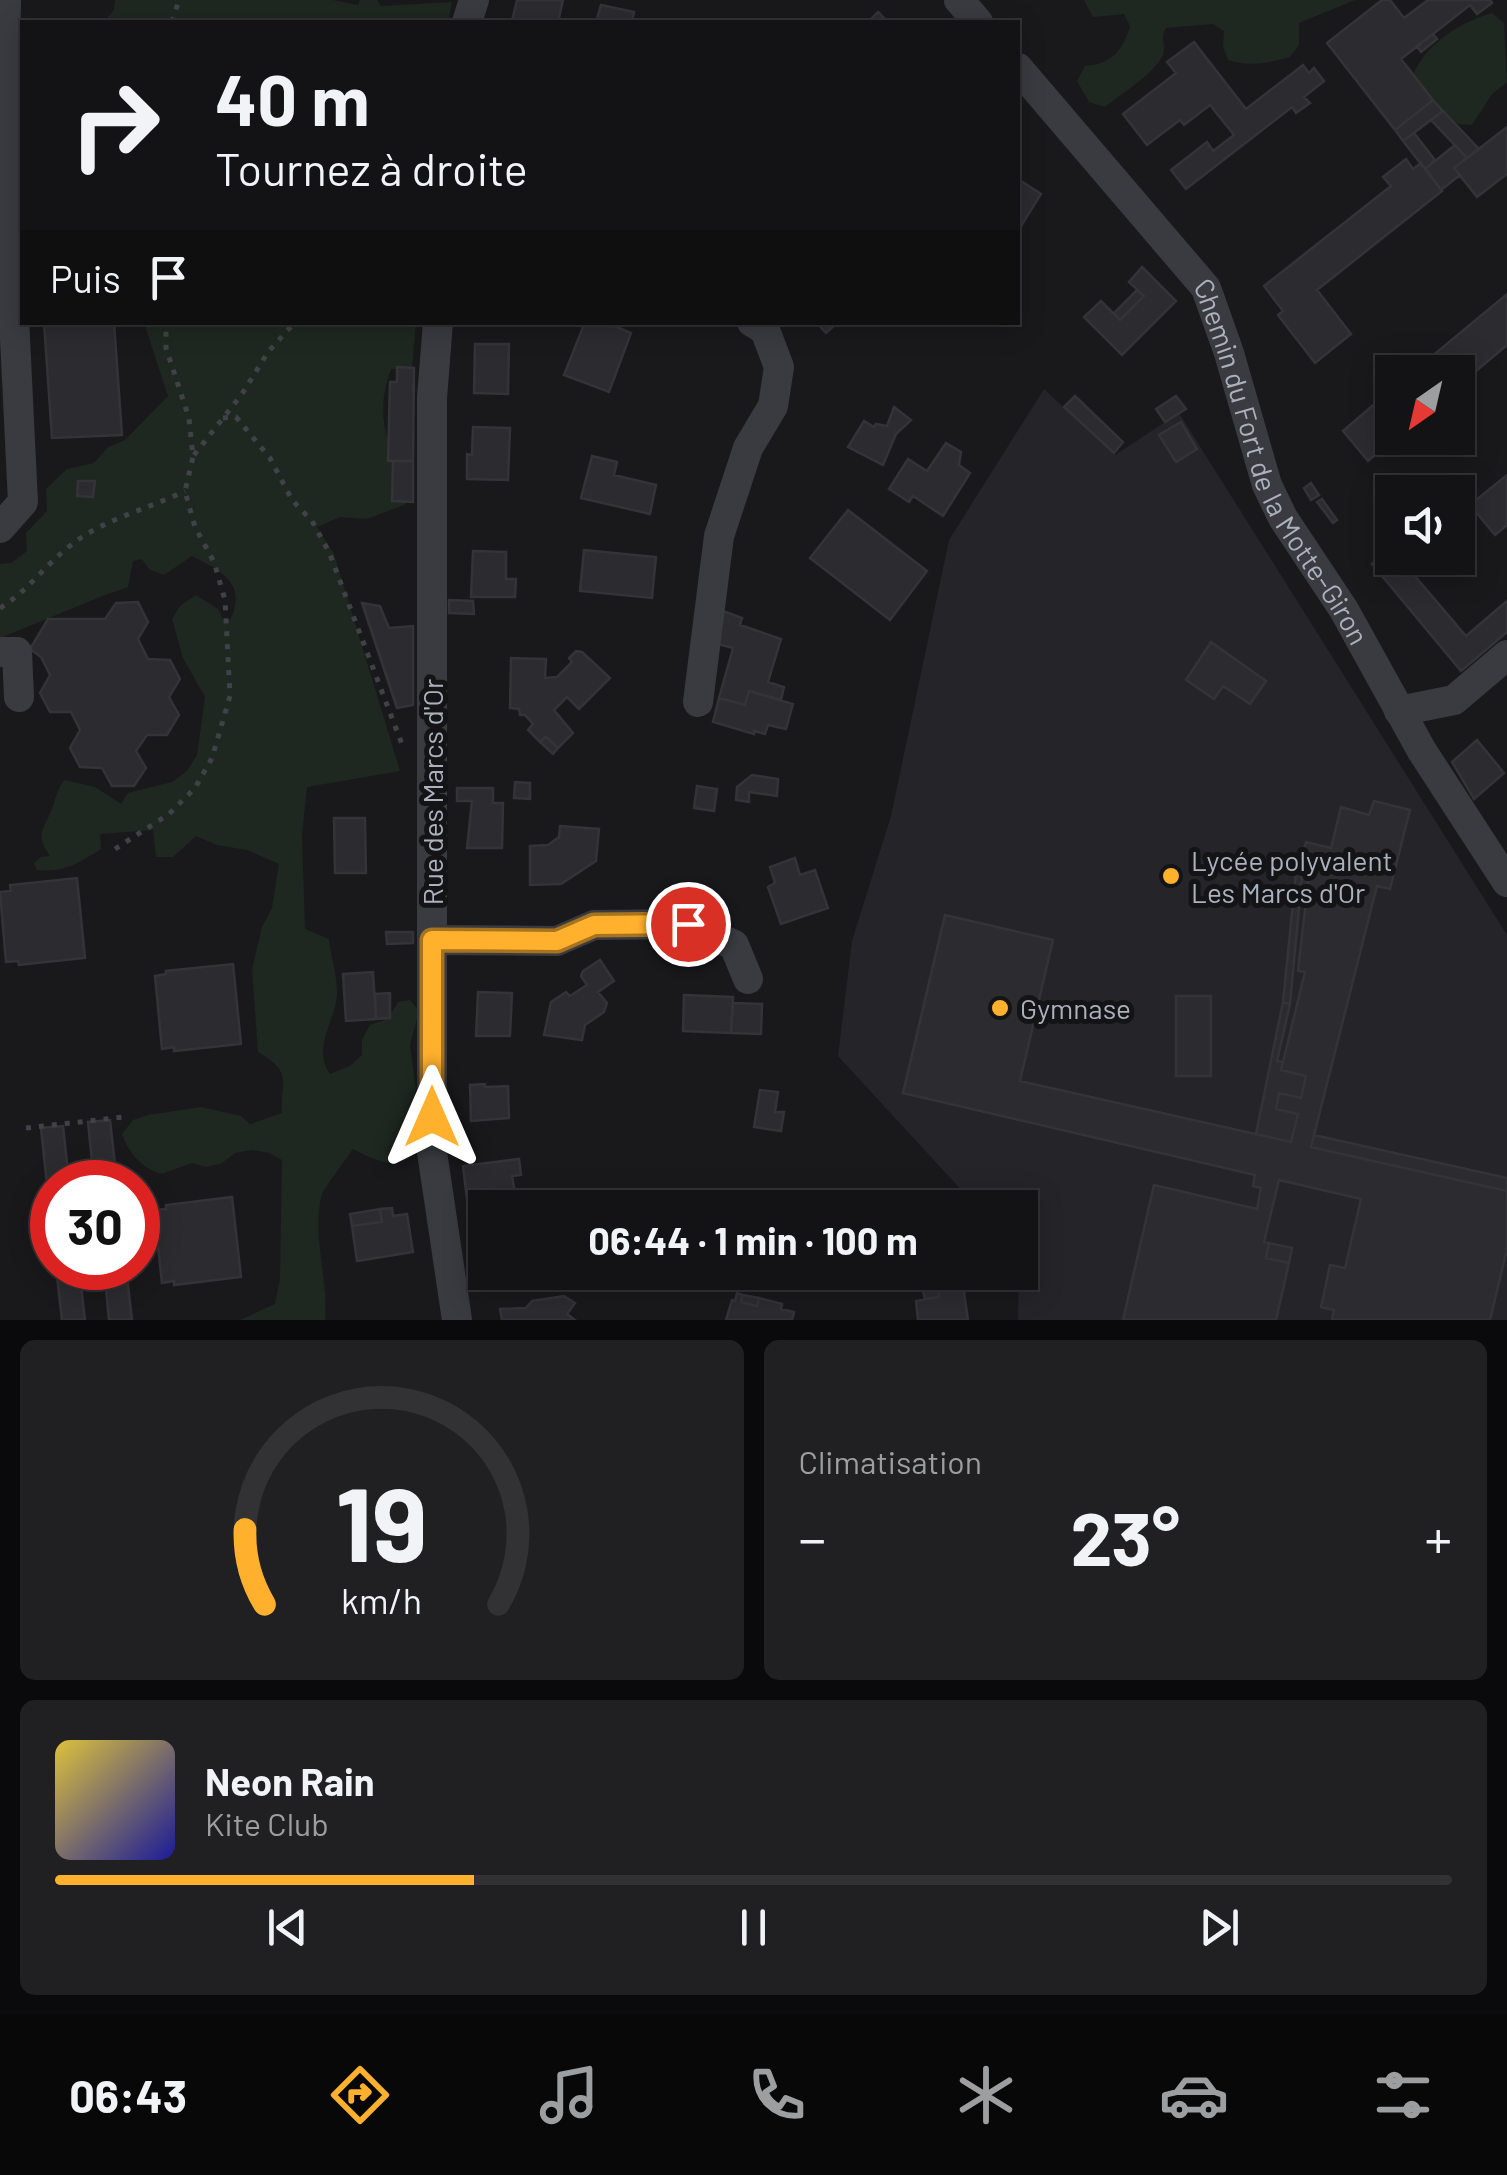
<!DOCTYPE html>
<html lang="fr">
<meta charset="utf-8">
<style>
:root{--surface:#131315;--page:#202022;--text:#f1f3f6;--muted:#9d9ea0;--line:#323234;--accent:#ffb12e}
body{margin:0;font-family:Barlow,sans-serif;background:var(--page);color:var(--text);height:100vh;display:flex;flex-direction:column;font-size:38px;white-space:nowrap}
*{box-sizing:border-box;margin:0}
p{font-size:32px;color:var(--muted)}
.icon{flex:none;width:55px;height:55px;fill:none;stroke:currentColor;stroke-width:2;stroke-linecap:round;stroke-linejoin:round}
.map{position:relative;height:1320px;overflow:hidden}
.panel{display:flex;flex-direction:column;gap:20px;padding:20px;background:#0a0a0c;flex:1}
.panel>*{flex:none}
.top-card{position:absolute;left:20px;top:20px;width:1000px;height:305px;border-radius:0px;box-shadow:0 5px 25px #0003,0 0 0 2px var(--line);background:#131315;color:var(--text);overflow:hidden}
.needle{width:65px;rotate:214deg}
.fabs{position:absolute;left:1375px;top:355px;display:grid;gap:20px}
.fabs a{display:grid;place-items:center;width:100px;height:100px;border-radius:0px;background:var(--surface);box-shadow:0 5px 25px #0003,0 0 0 2px var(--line);font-size:50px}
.speed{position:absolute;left:30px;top:1160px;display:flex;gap:20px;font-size:50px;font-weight:700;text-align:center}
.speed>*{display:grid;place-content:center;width:130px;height:130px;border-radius:50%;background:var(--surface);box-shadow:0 5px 25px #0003,0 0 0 2px var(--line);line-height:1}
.speed .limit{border:15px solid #d22;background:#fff;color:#111}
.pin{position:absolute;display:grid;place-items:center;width:85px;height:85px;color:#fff;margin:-42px;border:5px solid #fff;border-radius:50%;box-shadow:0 2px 10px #0007}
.me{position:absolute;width:110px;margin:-55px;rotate:0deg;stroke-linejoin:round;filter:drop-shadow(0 0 8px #0008)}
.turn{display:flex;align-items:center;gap:35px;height:210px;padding:0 30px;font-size:45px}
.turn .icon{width:130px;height:130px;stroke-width:2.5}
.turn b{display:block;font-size:70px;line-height:85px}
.then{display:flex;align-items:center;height:95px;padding:0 30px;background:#0003;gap:20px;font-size:38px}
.big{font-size:75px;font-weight:700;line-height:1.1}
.panel .tile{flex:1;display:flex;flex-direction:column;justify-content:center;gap:15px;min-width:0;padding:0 35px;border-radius:15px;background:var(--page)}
.panel .dial{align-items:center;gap:0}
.dial svg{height:260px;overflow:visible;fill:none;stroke:var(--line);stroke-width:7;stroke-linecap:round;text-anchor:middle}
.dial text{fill:var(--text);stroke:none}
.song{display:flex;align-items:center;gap:30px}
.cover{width:120px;height:120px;border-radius:15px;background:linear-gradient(135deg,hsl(50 70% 55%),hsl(240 70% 35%))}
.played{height:10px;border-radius:5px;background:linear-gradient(90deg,var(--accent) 30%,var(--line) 30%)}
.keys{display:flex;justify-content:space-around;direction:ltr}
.heat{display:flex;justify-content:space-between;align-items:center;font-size:55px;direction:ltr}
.panel .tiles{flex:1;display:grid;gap:20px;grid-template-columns:1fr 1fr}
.tile:last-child{grid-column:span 2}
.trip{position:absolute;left:468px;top:1190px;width:570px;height:100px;border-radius:0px;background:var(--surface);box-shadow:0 5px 25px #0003,0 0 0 2px var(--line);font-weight:700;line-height:100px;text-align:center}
.dock{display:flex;height:160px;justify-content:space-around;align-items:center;background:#080808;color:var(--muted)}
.dock .icon{width:70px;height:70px}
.dock .on{color:var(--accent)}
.dock b{font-size:45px;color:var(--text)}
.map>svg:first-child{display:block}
.built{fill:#252529}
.green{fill:#1e2820}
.building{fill:#2c2c30;stroke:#333338;stroke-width:2.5}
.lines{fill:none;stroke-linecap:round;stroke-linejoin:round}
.path{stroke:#404248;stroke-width:5;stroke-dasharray:5 8;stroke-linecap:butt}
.minor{stroke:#3a3b41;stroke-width:30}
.route-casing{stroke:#a6731e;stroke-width:25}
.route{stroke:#ffb12e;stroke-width:18}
.poi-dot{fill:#ffb12e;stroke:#141417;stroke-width:4}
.labels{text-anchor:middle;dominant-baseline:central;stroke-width:10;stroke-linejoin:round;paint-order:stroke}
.street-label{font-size:28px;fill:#abb1bd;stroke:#141417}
.poi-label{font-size:28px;fill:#abb1bd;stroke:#141417;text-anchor:start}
</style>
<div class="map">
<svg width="1507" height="1320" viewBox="0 0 1507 1320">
<rect width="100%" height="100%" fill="#19191c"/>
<!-- built -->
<path class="built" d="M 1044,389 L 1115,455 L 1179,413 L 1507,935 L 1507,1320 L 1018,1320 L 1020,1208 L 977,1207 L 838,1056 L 852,941 L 891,816 L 949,540 Z"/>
<!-- green -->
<path class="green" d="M 115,0 L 333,0 L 358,5 L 360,0 L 377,0 L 381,6 L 452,2 L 448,22 L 104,22 L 114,10 Z
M 1084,0 L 1355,0 L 1299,23 L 1299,45 L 1290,57 C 1269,63 1249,67 1228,60 L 1223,47 L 1224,31 L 1213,24 L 1166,28 C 1160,39 1165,41 1164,51 C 1161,70 1119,95 1105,107 L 1089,102 L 1077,81 L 1085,66 C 1111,64 1123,51 1130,26 L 1124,14 L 1093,17 Z
M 1492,13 L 1504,23 L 1507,82 L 1492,94 L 1472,125 L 1458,124 L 1411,84 C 1417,49 1459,22 1492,13 Z
M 144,323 L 416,323 L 412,368 L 391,369 C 372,421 391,451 413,498 L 404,505 L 366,519 L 340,517 L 317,527 L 334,554 L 400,771 L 307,787 L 302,835 L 305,929 L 329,939 C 331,958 338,978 337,996 C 334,1023 312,1049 330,1074 L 350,1066 L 362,1055 L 362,1040 L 370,1025 L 388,1019 L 398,1002 L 410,1000 L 419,1011 L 410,1045 L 416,1089 L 414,1104 L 418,1131 L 424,1141 C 405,1174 382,1164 353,1149 C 348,1156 323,1190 322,1194 C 311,1236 329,1279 325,1320 L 240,1320 L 275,1304 L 280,1279 L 282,1160 L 269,1153 L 252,1150 L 235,1153 L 222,1163 L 206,1167 L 192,1163 L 161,1174 C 140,1167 130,1154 122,1134 L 133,1120 L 148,1115 L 201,1107 L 241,1116 L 250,1124 L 282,1113 C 279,1083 296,1074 258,1052 L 252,969 L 262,927 L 272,908 L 279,864 L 247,850 L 217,845 L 196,836 L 173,857 L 156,857 L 153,830 L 100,834 L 101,849 C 79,863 64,873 37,870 L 34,863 L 41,857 L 50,856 C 35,835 43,831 51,811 C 56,799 56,791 64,780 L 95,787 L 121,804 L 128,793 L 172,782 L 187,771 L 197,755 L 205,697 L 183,658 L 172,619 L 180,606 L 196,595 L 218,609 L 223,619 L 230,620 C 248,583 221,571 192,556 L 164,575 L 149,569 L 142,559 L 133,561 L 128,587 L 105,595 L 0,638 L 0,564 L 11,563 L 27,551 L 26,533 L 47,511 L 46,489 L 67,469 L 94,463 L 108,447 L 125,440 L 168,396 Z"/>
<!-- building -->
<path class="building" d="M 517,0 L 563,0 L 558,22 L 512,21 Z
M 1382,0 L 1390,0 L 1404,18 L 1428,0 L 1490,0 L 1492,3 L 1477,14 L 1470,5 L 1401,59 L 1433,100 L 1395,130 L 1327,43 Z
M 601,5 L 634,12 L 632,22 L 596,22 Z
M 878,12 L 888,22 L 868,22 Z
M 1433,34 L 1437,39 L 1421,52 L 1417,46 Z
M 1194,42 L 1246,109 L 1303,65 L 1309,73 L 1314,68 L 1324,81 L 1304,97 L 1310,103 L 1296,113 L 1292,107 L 1186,189 L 1171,170 L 1207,142 L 1213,151 L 1234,135 L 1210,105 L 1184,125 L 1180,120 L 1147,145 L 1123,114 L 1176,73 L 1167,62 Z
M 1433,100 L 1443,111 L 1403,141 L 1395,130 Z
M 1443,111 L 1479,149 L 1467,158 L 1431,120 Z
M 1507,127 L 1507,174 L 1477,197 L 1454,168 Z
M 1414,133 L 1435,160 L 1425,169 L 1403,141 Z
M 1455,145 L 1467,158 L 1454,168 L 1460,175 L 1441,190 L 1425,169 Z
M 1406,159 L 1413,169 L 1421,163 L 1442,191 L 1317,290 L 1351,334 L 1315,363 L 1278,315 L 1283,311 L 1264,286 L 1391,186 L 1383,177 Z
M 1018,179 L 1041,194 L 1018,231 Z
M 1142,267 L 1176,301 L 1122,355 L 1084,317 L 1101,301 L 1120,320 L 1144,296 L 1129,282 Z
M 1137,290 L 1144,296 L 1120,320 L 1114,313 Z
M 1507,294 L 1507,345 L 1458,386 L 1458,372 L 1413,372 Z
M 44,322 L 114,322 L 122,435 L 52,438 Z
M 585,322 L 605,322 L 631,333 L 609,392 L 564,375 Z
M 816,322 L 838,322 L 826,333 Z
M 475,344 L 509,344 L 508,394 L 474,393 Z
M 397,367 L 414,368 L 413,461 L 388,461 L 390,382 L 397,382 Z
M 1392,389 L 1392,438 L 1396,438 L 1368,461 L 1343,431 Z
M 1075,396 L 1123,442 L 1114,453 L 1064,407 Z
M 1176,396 L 1186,409 L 1165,422 L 1156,409 Z
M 894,407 L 911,420 L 896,434 L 883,465 L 848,447 L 864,421 L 874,427 L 876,424 L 887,426 Z
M 1181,422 L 1197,449 L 1176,462 L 1159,435 Z
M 473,427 L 510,428 L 508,480 L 467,479 L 467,454 L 472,455 Z
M 946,443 L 961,452 L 959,465 L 970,473 L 943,516 L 913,496 L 909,502 L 889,489 L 908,459 L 927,471 Z
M 592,456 L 617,462 L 614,475 L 656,485 L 650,514 L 581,498 Z
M 393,461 L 413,461 L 413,502 L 392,501 Z
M 1507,475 L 1507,525 L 1495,535 L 1470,505 Z
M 78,481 L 95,481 L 93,497 L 77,496 Z
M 1311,483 L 1319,495 L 1311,500 L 1304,488 Z
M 1322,499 L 1337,520 L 1333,523 L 1317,502 Z
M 848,510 L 927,571 L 890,620 L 810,558 Z
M 1392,547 L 1392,558 L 1407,558 L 1419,571 L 1414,575 L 1466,636 L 1507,601 L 1507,632 L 1461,671 L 1372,564 Z
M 584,550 L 656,557 L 652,598 L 580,591 Z
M 473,551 L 506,552 L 506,579 L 516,579 L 515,597 L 471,597 Z
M 449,600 L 473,601 L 474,614 L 449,613 Z
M 138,602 L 148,622 L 138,639 L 148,659 L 170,660 L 180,679 L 169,697 L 179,715 L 167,735 L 147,735 L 136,751 L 146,768 L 134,786 L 112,786 L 102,768 L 80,767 L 70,748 L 80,730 L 71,712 L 50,712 L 40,693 L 50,675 L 41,657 L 30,649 L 48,619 L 105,619 L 116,603 Z
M 362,603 L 380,606 L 389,628 L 413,626 L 413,705 L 397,708 Z
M 715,608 L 742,618 L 740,625 L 781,639 L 768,682 L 784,687 L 781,700 L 749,691 L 745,705 L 719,698 L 733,648 L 714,643 Z
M 1211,642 L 1266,681 L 1250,704 L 1223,686 L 1214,699 L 1186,680 Z
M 576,651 L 582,652 L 610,678 L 579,709 L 567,697 L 554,710 L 573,733 L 558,748 L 546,737 L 540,742 L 528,730 L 533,724 L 525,715 L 520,715 L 519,709 L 510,708 L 511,658 L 546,659 L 545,678 L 557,677 L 572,662 L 569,658 Z
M 749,691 L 793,704 L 786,729 L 768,725 L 765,734 L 754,731 L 754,734 L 713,722 L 719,698 L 745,705 Z
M 546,737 L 558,748 L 553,754 L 540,742 Z
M 1477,740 L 1504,773 L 1474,799 L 1452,762 Z
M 752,775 L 778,779 L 777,796 L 749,792 L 749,802 L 736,800 L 737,787 Z
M 515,782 L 530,783 L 530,799 L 514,798 Z
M 697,786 L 717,789 L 714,811 L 694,808 Z
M 457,788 L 493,788 L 493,803 L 503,803 L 502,848 L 467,848 L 472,801 L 457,801 Z
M 1374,801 L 1410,810 L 1390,889 L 1377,886 L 1311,1147 L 1507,1191 L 1507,1249 L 1490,1320 L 1332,1320 L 1334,1310 L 1321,1307 L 1330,1265 L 1345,1268 L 1361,1199 L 1279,1180 L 1264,1242 L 1269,1243 L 1266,1258 L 1289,1263 L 1276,1320 L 1123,1320 L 1154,1185 L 1257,1209 L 1261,1188 L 1253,1186 L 1255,1175 L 903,1093 L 945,915 L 1053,940 L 1020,1081 L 1291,1142 L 1298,1114 L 1276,1109 L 1279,1093 L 1301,1098 L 1306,1076 L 1281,1070 L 1305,972 L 1298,971 L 1310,866 L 1300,863 L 1306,842 L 1331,848 L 1341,807 L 1369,815 Z
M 334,818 L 365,818 L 366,873 L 335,873 Z
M 560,826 L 599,829 L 596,861 L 561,884 L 530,885 L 530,846 L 548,845 L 559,837 Z
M 795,858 L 800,875 L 815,870 L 828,908 L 781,924 L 768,887 L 775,883 L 770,867 Z
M 1297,863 L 1303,865 L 1290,1004 L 1283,1002 Z
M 1302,876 L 1308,877 L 1306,903 L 1300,902 Z
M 77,878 L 85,958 L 19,965 L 18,961 L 6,962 L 0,892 L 11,891 L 10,885 Z
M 386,932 L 413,932 L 413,943 L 387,944 Z
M 600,960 L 614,981 L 598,992 L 607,1003 L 604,1012 L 585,1025 L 582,1040 L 544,1035 L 551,1002 L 566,992 L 570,996 L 587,985 L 581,976 L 583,971 Z
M 233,964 L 241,1044 L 174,1051 L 174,1047 L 162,1049 L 155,976 L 166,974 L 166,971 Z
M 373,972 L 376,1019 L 346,1021 L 343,974 Z
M 478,992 L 512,993 L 510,1036 L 476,1036 Z
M 390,993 L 390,1018 L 376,1019 L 375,994 Z
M 684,995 L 733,997 L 731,1033 L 683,1031 Z
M 1176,996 L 1211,996 L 1211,1076 L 1176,1076 Z
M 1283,1002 L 1290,1004 L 1277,1061 L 1283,1062 L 1281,1070 L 1306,1076 L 1301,1098 L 1279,1093 L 1276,1109 L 1298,1114 L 1291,1142 L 1256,1134 Z
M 733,1003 L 762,1004 L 761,1034 L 731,1033 Z
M 485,1084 L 485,1087 L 508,1086 L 509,1118 L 471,1121 L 470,1085 Z
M 760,1090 L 778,1092 L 775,1112 L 784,1112 L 781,1131 L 754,1127 Z
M 110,1120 L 117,1182 L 94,1182 L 88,1122 Z
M 63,1126 L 69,1182 L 52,1182 L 52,1233 L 41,1128 Z
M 1314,1135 L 1507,1178 L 1507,1191 L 1311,1147 Z
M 519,1159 L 521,1175 L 512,1176 L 515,1193 L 467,1199 L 463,1166 Z
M 232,1197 L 241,1277 L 174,1285 L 174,1281 L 162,1283 L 154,1210 L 166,1209 L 166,1205 Z
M 392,1208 L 393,1216 L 407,1214 L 413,1252 L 357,1261 L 352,1226 L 382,1222 L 380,1209 Z
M 380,1209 L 382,1222 L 352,1226 L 350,1214 Z
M 1269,1243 L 1292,1248 L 1289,1263 L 1266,1258 Z
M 56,1268 L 79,1268 L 85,1320 L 62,1320 Z
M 104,1268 L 126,1268 L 132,1320 L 109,1320 Z
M 963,1285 L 968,1320 L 918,1320 L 916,1301 L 939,1297 L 938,1289 Z
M 938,1289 L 939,1297 L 925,1299 L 923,1291 Z
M 737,1293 L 743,1295 L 741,1302 L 757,1306 L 759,1298 L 782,1304 L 781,1309 L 794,1312 L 792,1320 L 726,1320 L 732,1300 L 735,1301 Z
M 743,1295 L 759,1298 L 757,1306 L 741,1302 Z
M 564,1296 L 575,1303 L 567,1314 L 575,1320 L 502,1320 L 500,1309 L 526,1308 L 532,1301 Z"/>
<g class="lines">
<!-- path -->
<path class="path" d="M 172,22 L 179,0
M 223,418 L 236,417 L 270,458 L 292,500 L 312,521 L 329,552 L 403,747
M 194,455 L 242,394 L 268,352 L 295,322
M 0,608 C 28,591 45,565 71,545 C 104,519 148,509 185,491
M 115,849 L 169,814 L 195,788 L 212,758 L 230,696 L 225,600 L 214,562 L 195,527 L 185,491 L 193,457 L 189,418 L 166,348 L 166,322
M 26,1128 L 124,1117"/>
<!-- minor -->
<g class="minor">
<path d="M 959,0 L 978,22"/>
<path d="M 467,22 L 474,0"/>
<path id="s1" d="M 1018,68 L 1206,288 L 1229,353 L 1267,485 L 1283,518 L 1344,610 L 1422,751 L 1507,882"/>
<path d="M 438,322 L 432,398 L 432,1152 L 457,1320"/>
<path d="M 0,528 L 23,502 L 4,114 L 6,0"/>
<path d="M 0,652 L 17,652 L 19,697"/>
<path d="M 698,702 L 719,536 L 748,448 L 773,406 L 779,367 L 765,330 L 752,322"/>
<path d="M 1399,711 L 1454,700 L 1507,655"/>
<path d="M 432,940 L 557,941 L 594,925 L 688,924 L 734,945 L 748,979"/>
</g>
</g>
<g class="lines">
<!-- route casing -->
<g class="route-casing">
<path id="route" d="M 432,1117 L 432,940 L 557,941 L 594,925 L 688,924"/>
</g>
<!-- route -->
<use href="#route" class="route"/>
</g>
<!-- markers -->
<g class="poi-dot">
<circle cx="1171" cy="876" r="10"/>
<circle cx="1000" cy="1008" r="10"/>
</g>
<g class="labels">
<!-- street labels -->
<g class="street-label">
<text stroke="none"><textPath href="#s1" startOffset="480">Chemin du Fort de la Motte-Giron</textPath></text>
<text transform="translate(432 792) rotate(-90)">Rue des Marcs d'Or</text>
</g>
<!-- poi labels -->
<g class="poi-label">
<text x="1191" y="860">Lycée polyvalent<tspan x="1191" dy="32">Les Marcs d'Or</tspan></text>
<text x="1020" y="1008">Gymnase</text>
</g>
</g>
</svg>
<div class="fabs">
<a><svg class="needle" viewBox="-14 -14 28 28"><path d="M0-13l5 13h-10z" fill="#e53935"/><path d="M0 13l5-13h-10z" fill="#9d9ea0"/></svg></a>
<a><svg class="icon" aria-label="sound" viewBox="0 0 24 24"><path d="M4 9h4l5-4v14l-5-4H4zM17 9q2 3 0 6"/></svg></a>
</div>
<div class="speed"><div class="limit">30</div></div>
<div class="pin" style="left:688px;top:924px;background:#d93025"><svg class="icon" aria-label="arrive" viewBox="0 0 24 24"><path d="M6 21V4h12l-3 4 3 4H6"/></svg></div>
<svg class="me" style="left:432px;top:1117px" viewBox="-20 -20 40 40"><path d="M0-17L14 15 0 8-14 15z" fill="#ffb12e" stroke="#fff" stroke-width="4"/></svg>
<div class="trip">06:44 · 1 min · 100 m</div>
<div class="top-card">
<div class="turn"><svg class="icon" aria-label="right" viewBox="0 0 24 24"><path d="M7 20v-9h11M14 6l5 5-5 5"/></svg><div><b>40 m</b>Tournez à droite</div></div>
<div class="then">Puis<svg class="icon" aria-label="arrive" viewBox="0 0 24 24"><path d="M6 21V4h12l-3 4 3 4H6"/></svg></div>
</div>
</div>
<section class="panel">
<div class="tiles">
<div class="tile dial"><svg viewBox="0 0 100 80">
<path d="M14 69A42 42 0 1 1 86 69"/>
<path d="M14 69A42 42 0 0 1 8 46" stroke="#ffb12e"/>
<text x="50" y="56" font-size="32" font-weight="700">19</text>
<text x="50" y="72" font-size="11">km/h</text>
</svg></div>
<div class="tile"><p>Climatisation</p>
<div class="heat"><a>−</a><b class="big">23°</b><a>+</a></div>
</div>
<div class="tile">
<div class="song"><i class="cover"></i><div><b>Neon Rain</b><p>Kite Club</p></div></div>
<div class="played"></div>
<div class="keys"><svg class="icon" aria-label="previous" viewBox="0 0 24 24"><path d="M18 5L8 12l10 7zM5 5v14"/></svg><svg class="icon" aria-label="pause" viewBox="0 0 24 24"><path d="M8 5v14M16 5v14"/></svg><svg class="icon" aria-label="next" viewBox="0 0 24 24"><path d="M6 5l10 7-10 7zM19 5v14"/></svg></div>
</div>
</div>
</section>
<nav class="dock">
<b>06:43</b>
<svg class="icon on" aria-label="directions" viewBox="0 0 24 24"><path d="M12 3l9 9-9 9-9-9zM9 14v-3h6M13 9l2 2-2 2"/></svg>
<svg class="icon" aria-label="music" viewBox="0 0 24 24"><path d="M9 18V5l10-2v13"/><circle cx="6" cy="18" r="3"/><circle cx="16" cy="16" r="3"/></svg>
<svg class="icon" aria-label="phone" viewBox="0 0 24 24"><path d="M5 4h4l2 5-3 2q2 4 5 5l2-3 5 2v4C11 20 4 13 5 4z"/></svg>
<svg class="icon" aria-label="climate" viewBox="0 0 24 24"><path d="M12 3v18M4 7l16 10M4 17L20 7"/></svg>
<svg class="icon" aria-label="car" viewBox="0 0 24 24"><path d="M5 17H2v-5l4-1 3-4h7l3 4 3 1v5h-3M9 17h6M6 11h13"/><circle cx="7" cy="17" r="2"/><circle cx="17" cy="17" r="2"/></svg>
<svg class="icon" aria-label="filters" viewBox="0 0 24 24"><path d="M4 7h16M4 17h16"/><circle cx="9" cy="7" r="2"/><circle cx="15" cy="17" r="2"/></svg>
</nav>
